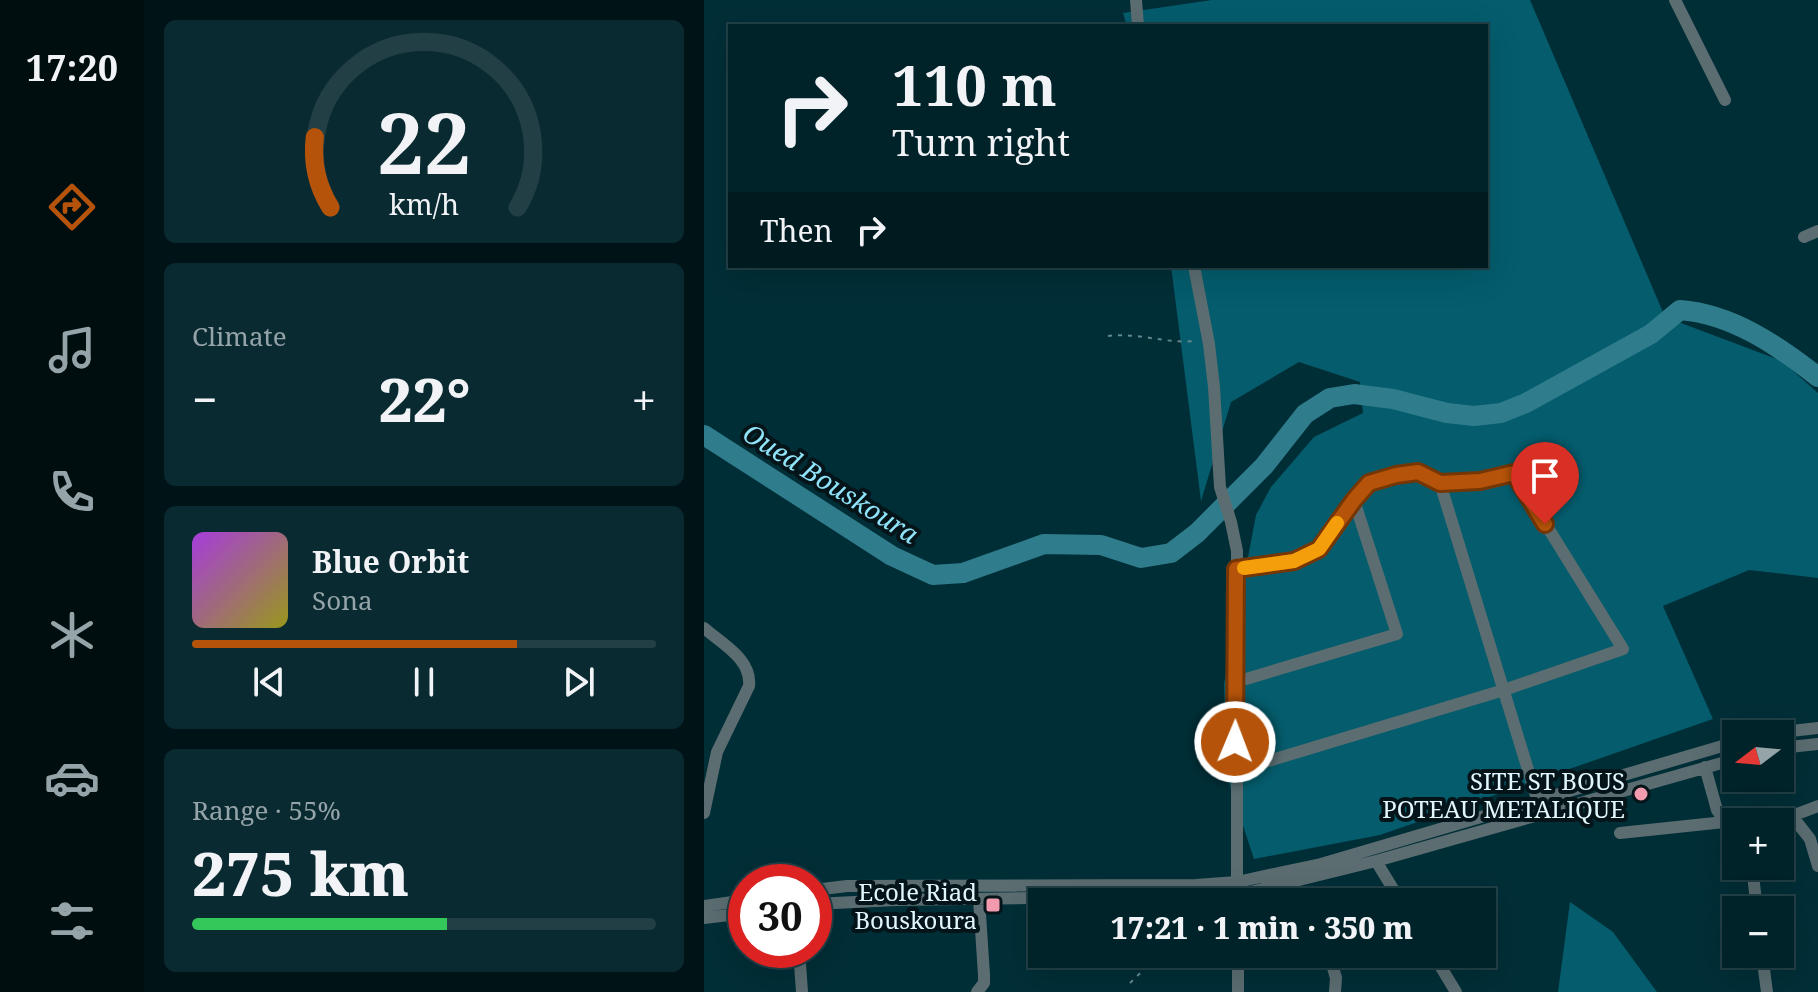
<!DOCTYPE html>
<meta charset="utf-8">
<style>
:root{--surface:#002229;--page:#0a2a31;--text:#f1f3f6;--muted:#95a4a8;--line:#223f46;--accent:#b45309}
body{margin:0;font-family:"Noto Serif",serif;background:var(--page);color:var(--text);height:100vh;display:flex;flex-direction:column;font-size:30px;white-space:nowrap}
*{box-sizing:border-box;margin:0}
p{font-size:26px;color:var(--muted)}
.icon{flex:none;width:44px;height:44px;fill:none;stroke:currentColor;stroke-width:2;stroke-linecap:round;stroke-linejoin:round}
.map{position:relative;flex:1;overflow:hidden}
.side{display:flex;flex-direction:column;gap:20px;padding:20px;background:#001317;width:560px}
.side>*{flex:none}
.banner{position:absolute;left:24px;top:24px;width:760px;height:244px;border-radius:0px;box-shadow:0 8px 32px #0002,0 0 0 2px var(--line);background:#002229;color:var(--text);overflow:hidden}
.needle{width:52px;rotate:254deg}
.tools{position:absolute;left:1018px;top:720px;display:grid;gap:16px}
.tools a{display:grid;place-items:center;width:72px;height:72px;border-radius:0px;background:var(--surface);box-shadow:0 8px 32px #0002,0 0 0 2px var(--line);font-size:40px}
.speed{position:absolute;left:24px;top:864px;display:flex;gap:16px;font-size:40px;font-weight:700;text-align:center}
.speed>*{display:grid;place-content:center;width:104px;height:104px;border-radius:50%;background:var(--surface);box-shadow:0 8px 32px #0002,0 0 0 2px var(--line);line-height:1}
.speed .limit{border:12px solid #d22;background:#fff;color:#111}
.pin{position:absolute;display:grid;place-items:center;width:68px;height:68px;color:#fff;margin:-82px -34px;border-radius:50% 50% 50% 0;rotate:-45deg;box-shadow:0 0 8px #0007}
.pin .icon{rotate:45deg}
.me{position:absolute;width:88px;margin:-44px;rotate:1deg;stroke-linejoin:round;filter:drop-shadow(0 0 6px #0008)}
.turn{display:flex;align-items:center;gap:28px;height:168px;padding:0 32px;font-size:36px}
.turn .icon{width:104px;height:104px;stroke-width:2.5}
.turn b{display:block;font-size:56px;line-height:68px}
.then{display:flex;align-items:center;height:76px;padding:0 32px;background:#0003;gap:16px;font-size:30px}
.big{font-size:60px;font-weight:800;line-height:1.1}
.side .tile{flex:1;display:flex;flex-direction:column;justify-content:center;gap:12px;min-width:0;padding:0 28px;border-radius:12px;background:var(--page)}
.side .dial{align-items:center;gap:0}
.dial svg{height:208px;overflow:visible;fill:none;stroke:var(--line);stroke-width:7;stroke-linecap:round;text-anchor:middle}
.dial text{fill:var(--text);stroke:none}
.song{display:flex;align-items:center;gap:24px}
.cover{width:96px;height:96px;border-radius:12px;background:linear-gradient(135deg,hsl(280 70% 55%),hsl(60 70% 35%))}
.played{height:8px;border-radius:4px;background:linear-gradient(90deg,var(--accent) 70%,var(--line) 70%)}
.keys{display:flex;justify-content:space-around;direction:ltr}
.heat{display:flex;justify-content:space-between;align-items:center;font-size:44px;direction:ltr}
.charge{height:12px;border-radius:6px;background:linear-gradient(90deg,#34c759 55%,var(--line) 0)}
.trip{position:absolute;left:324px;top:888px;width:468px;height:80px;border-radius:0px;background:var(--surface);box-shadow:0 8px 32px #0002,0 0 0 2px var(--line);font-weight:800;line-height:80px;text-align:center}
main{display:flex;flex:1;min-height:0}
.dock{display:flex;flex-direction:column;width:144px;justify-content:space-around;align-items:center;background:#000e10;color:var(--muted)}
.dock .icon{width:56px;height:56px}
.dock .selected{color:var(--accent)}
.dock b{font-size:36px;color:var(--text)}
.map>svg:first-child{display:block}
.green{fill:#045c6c}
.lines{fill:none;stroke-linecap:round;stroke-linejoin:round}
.river{stroke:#2f7c8c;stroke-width:20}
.path{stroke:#63878e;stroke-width:2;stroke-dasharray:4 6;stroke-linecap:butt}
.minor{stroke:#5b6d71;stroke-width:12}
.route-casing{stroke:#753606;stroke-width:20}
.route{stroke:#b45309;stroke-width:14}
.slow{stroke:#f59e0b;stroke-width:14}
.poi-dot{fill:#f29aae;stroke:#041418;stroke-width:3}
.labels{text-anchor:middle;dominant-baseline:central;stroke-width:8;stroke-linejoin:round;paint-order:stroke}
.poi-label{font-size:24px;fill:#e1f7fd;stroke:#041418;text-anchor:end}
.water-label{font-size:26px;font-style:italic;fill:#90e4f9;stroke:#041418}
</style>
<main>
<nav class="dock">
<b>17:20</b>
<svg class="icon selected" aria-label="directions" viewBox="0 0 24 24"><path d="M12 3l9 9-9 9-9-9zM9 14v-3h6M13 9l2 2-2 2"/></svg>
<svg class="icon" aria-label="music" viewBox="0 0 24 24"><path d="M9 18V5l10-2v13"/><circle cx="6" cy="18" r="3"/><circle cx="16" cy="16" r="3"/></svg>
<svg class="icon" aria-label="phone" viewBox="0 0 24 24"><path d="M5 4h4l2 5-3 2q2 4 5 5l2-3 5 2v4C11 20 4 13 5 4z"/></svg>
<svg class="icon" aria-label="climate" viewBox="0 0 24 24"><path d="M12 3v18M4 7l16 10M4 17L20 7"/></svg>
<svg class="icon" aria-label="car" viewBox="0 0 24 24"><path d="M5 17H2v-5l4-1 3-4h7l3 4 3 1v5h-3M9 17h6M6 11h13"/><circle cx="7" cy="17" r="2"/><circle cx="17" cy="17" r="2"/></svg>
<svg class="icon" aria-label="filters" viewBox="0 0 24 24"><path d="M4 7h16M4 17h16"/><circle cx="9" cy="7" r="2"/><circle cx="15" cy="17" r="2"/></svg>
</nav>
<section class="side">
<div class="tile dial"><svg viewBox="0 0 100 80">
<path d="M14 69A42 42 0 1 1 86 69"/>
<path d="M14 69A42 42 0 0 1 8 42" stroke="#b45309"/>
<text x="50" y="56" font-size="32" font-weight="700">22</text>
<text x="50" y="72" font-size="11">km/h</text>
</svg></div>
<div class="tile"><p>Climate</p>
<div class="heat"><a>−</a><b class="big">22°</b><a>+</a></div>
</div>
<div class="tile">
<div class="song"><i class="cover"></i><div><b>Blue Orbit</b><p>Sona</p></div></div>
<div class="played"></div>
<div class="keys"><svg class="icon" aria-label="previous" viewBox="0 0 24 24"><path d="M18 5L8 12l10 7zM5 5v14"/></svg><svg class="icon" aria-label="pause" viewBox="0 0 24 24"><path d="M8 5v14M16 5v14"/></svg><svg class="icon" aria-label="next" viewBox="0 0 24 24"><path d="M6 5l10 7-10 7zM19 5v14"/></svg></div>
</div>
<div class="tile"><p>Range · 55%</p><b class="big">275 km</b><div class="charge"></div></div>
</section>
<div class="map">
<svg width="1114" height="992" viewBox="0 0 1114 992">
<rect width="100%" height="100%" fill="#002e37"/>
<!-- green -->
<path class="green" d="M 508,0 L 826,0 L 961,317 L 1078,361 L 1114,393 L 1114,578 L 1045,570 L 959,606 L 1009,719 L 676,835 L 550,859 L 523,777 L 520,684 L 552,515 L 567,487 L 610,437 L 659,413 L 656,382 L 595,362 L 527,402 L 497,501 L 467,266 L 782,266 L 782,26 L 423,26 L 419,13 Z
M 866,902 L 909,932 L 953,992 L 854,992 Z"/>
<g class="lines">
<!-- river -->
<path class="river" d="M 0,435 L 188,556 L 229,575 L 259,573 L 340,544 L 397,545 L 437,558 L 467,553 L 493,533 L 560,466 L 601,414 L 626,398 L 650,394 L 689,399 L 743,413 L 770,416 L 797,413 L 822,403 L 947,334 L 976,310 C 1028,314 1073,345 1114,377"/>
<!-- path -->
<path class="path" d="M 404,336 C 434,332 461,344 491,341
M 426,983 L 456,954"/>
<!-- minor -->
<path class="minor" d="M 432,0 L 434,26
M 971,0 L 1021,100
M 1100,237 L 1114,231
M 490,266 L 505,344 L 510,387 L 516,487 L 527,522 L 533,551 L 533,886
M 736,483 L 833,799
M 0,628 C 18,644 48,659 45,686 L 13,752 L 0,813
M 532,682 L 693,634 L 650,500
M 1061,734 L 1114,728
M 1076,748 L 1114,744
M 1001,767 L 1013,810 L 1017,816 L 1029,821
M 531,771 L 800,690 L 919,649 L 810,473 L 776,481 L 736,483 L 714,472 L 692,475 L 665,483 L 650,500 L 615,549 L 590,561 L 532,569
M 1088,816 L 1106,839 L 1114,866
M 1059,822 L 1077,820 L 1114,806
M 916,833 L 1030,821
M 672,861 L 697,902
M 1048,866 L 1053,910
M 577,887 L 588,902
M 110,890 L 143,886 L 492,885 L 533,882 L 617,864 L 1032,742
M 110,904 L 192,900 L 534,895 L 672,861 L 1032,759
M 0,906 L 42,900
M 0,918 L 42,913
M 95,950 L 98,992
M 534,954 L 534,992
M 625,954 L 632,978 L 631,992
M 729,954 L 752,992
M 1058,954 L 1063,992
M 273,992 L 280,983 L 280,975 L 275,899"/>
</g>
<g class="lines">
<!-- route casing -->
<g class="route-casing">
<path id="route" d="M 531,742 L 532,569 L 590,561 L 615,549 L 650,500 L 665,483 L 692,475 L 714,472 L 736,483 L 776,481 L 810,473 L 841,524"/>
</g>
<!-- route -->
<use href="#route" class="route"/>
<!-- slow -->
<path class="slow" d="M 540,568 L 590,561 L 615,549 L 633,523"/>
</g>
<!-- markers -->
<g class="poi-dot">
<circle cx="937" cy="794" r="8"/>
<rect x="281" y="897" width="16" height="16" rx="4"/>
</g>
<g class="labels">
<!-- poi labels -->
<g class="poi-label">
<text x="921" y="780">SITE ST BOUS<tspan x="921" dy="28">POTEAU METALIQUE</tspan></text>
<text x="273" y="891">Ecole Riad<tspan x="273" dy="28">Bouskoura</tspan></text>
</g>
<!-- water labels -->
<g class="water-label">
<text transform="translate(127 483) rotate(32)">Oued Bouskoura</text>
</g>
</g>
</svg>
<div class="tools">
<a><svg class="needle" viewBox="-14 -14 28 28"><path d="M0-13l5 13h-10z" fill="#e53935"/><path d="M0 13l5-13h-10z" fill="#95a4a8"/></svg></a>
<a>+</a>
<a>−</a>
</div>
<div class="speed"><div class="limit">30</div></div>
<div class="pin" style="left:841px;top:524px;background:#d93025"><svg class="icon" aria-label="arrive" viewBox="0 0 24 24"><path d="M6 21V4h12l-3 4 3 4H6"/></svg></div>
<svg class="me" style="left:531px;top:742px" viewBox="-20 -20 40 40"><circle r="17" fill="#b45309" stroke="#fff" stroke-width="3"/><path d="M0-11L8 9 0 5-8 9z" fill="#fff"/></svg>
<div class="trip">17:21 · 1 min · 350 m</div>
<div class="banner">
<div class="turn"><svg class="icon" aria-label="right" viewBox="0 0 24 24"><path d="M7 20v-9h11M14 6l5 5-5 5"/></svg><div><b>110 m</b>Turn right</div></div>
<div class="then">Then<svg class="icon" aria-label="right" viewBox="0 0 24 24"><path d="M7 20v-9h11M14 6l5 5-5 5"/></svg></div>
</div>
</div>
</main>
